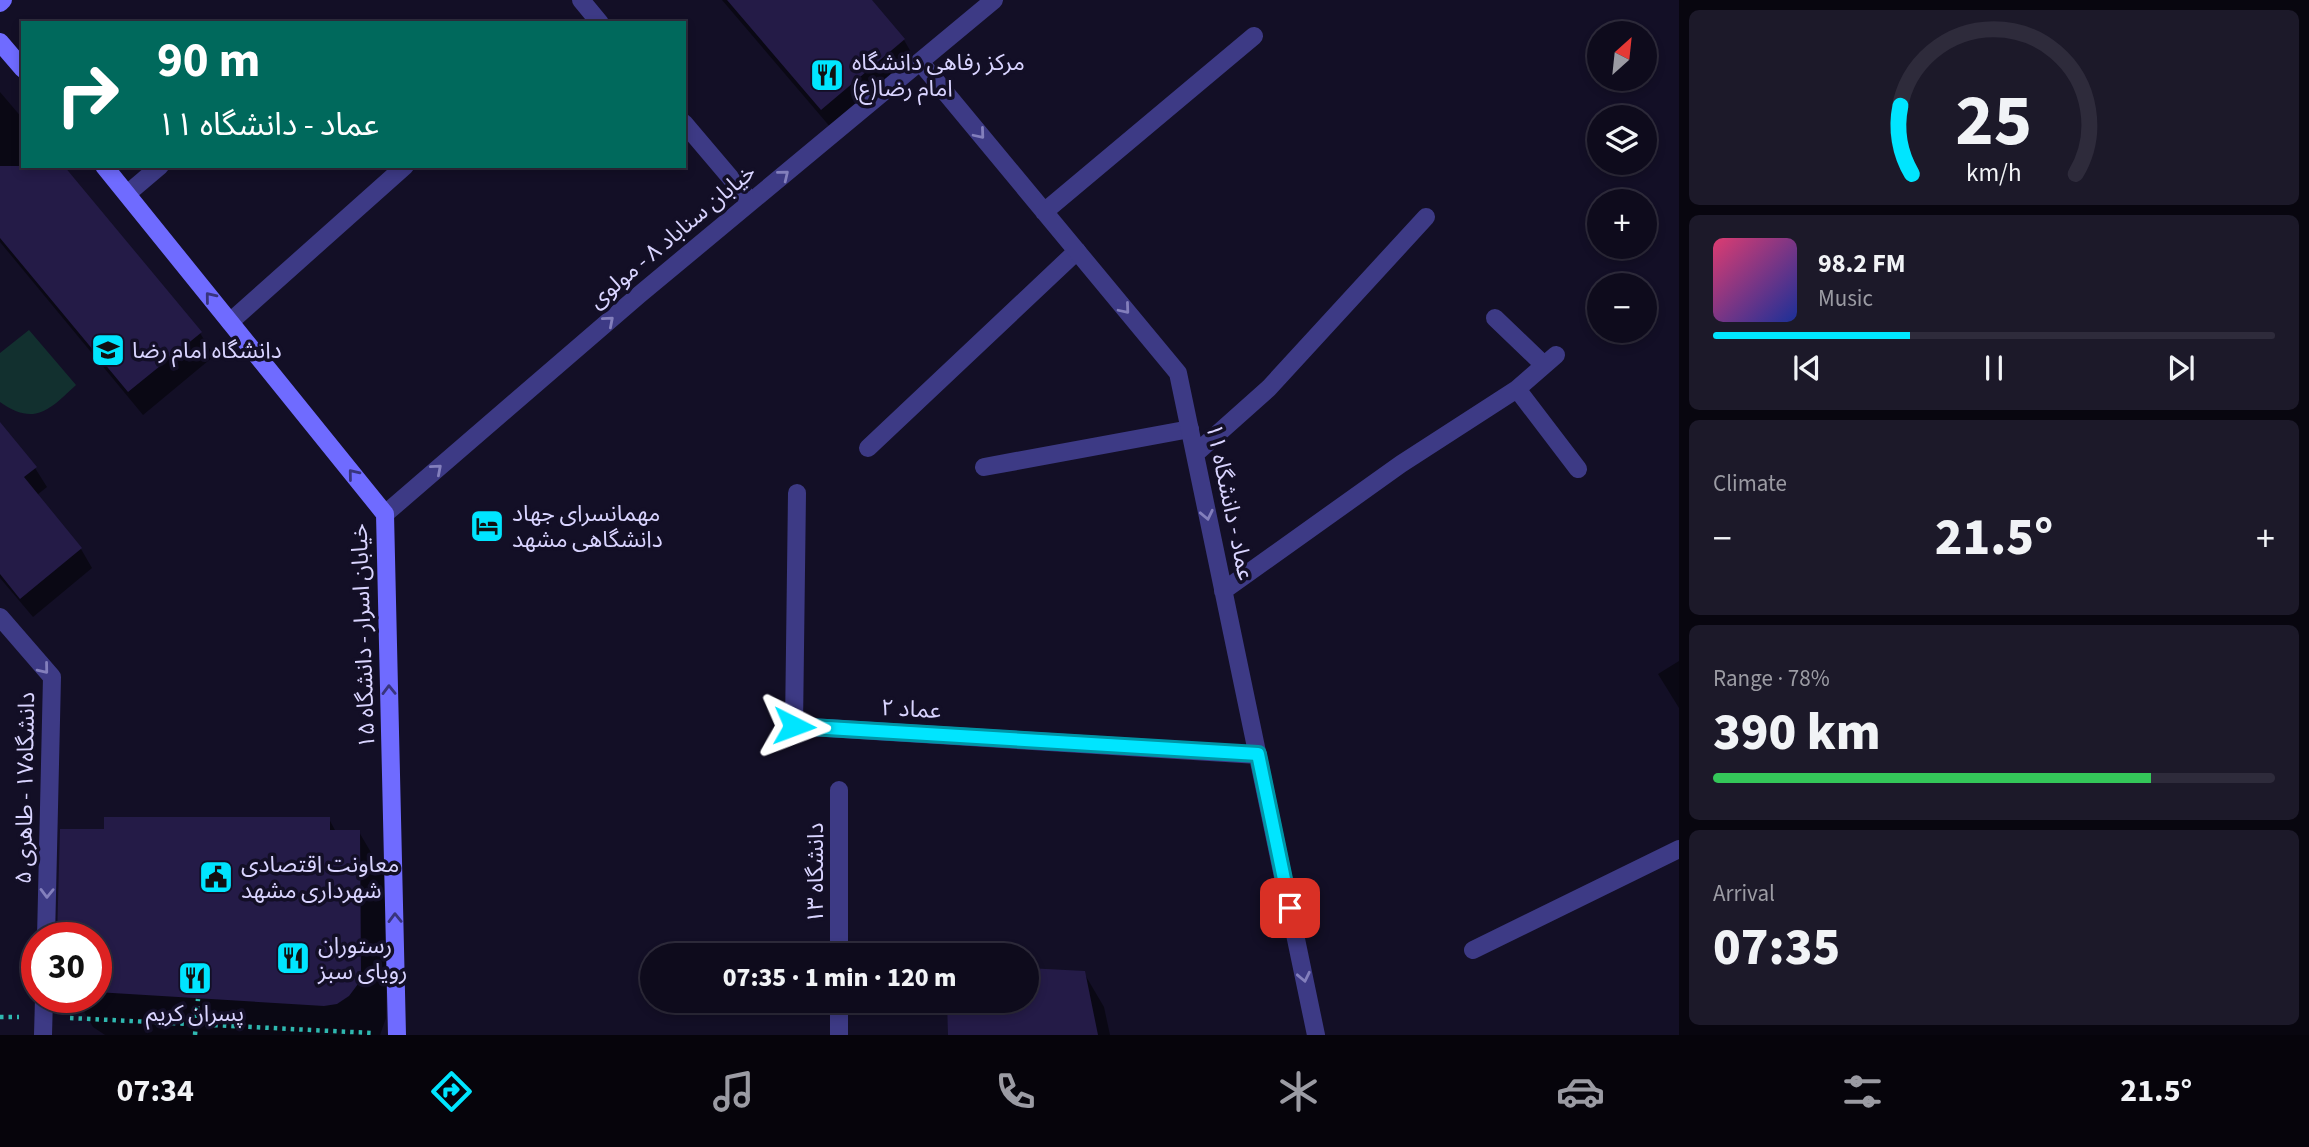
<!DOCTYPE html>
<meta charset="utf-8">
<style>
:root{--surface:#0e0b1c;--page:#1c1929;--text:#f1f3f6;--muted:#9b9ba3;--line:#2e2b3b;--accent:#00e5ff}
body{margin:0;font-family:"Source Sans 3","Noto Sans Arabic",sans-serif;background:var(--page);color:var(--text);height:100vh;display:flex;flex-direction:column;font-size:26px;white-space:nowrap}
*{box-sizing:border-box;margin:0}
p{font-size:23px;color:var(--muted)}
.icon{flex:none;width:38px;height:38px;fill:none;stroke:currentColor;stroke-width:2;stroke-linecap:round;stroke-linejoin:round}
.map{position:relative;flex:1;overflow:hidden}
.side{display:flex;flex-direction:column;gap:10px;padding:10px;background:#08060f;width:630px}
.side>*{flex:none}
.top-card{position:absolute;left:21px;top:21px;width:665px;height:147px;border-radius:0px;box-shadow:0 4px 10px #0003,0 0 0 2px var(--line);background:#00695c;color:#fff;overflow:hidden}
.needle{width:46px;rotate:27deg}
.controls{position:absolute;left:1587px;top:21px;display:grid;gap:14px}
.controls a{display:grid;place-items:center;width:70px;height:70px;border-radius:50%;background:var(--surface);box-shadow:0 4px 10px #0003,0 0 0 2px var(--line);font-size:35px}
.speed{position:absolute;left:21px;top:922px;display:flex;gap:14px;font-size:35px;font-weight:700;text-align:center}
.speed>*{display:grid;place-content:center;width:91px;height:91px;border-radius:50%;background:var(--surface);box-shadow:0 4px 10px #0003,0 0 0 2px var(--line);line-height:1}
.speed .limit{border:10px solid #d22;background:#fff;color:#111}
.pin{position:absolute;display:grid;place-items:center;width:60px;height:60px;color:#fff;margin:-30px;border-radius:14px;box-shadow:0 4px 10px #0006}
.me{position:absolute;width:77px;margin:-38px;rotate:93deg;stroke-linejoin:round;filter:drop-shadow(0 0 5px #0008)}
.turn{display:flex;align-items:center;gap:24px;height:147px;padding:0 21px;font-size:32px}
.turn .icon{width:91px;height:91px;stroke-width:2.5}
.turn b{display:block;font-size:49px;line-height:60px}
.big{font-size:52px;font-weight:800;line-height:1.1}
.side .tile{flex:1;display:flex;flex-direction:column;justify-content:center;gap:10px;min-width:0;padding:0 24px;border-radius:10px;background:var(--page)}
.side .dial{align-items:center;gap:0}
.dial svg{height:182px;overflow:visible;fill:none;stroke:var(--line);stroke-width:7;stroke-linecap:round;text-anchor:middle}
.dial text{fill:var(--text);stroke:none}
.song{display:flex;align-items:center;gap:21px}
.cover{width:84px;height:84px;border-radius:10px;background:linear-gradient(135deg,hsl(340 70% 55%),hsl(230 70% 35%))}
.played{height:7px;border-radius:4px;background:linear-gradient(90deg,var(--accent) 35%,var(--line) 35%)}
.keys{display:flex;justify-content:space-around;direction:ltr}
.heat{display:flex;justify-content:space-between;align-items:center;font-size:38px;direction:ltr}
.charge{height:10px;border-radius:5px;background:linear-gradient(90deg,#34c759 78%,var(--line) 0)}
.trip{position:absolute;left:640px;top:943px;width:399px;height:70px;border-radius:35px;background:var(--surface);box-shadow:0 4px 10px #0003,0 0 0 2px var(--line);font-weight:800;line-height:70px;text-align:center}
.tab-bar{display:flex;height:112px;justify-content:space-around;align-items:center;background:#06040b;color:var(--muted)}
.tab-bar .icon{width:49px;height:49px}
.tab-bar .current{color:var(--accent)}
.tab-bar b{font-size:32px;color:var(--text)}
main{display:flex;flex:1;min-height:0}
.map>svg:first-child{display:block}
.green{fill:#12302f}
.shadow{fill:#0007}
.building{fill:#241b47}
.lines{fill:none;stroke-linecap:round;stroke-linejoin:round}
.path{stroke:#2fb8b0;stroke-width:4.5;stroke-dasharray:3.5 5;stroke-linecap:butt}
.lane{stroke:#3d3a85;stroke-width:18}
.street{stroke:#3d3a85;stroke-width:18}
.secondary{stroke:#6f6bff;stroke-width:18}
.oneway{stroke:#837fbc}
.oneway2{stroke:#38347d}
.route-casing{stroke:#0095a6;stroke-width:18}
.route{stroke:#00e5ff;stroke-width:12}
.labels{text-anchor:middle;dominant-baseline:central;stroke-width:7;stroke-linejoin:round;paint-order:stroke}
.poi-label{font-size:23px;fill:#d9d4ff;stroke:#130f26;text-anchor:start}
.street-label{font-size:23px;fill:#d9d4ff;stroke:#130f26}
</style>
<main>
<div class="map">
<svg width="1679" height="1035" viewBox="0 0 1679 1035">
<rect width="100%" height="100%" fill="#130f26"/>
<!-- green -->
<path class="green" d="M 29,330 L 76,385 C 50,409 35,427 0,402 L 0,353 Z"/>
<!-- shadow -->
<path class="shadow" d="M 722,0 L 870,0 L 904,40 L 919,66 L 837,135 Z
M 0,92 L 23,119 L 23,166 L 200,333 L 214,356 L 143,415 L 0,242 Z
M 0,447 L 35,468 L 47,487 L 37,495 L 81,549 L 92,568 L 33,617 L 0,578 Z
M 1679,661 L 1679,708 L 1658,674 Z
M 329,819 L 336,832 L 359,832 L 386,878 L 386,1018 L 380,1035 L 105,1035 L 93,1027 L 76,998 L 96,998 L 96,938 L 58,938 L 106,831 Z
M 1084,973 L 1104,1007 L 1110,1035 L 950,1035 L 949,1001 L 1027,1001 Z"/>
<!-- building -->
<path class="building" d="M 727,0 L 872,0 L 905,39 L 821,110 Z
M 0,166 L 64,166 L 202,332 L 128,392 L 0,238 Z
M 0,422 L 37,467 L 24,477 L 82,548 L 20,599 L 0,574 Z
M 104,817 L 330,817 L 330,830 L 360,830 L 361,971 L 358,984 L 349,996 L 337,1004 L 324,1006 L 96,992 L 96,938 L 57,938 L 60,829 L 104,829 Z
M 1027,968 L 1085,971 L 1098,1035 L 948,1035 L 947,1001 L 1027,1001 Z"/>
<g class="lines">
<!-- path -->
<path class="path" d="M 66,168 L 68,166
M 0,1017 L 19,1017
M 70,1018 L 372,1033
M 195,1035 L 198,999"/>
<!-- lane -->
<path class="lane" d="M 868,448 L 1077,251
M 984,467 L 1190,429
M 1473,950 L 1679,849"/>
<!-- street -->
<path class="street" d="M 581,0 L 600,23
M 921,63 L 1178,373 L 1316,1035
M 684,123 L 751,202
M 127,194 L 160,166
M 1044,212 L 1254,36
M 1495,318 L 1544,365
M 230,322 L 405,166
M 1517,389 L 1578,469
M 1195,454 L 1269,388 L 1426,217
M 797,493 L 794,726 L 1258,755
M 385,514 L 639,295 L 994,0
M 1223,591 L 1401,464 L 1517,389 L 1556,355
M 0,617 L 52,677 L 46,938
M 839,956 L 839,790
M 43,1035 L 44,998
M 839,1035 L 839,1001"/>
<!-- secondary -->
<path class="secondary" d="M 0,3 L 3,0
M 0,42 L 23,69
M 104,166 L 385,514 L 397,1035"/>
</g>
<!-- one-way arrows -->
<defs><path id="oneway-chevron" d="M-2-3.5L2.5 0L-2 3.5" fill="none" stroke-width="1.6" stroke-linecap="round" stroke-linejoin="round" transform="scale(1.75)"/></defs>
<g class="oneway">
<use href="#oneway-chevron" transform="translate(980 134) rotate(50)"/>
<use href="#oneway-chevron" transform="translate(784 175) rotate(-39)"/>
<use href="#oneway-chevron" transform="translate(1125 309) rotate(50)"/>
<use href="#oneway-chevron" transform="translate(609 321) rotate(-41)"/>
<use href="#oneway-chevron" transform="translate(437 469) rotate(-41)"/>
<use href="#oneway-chevron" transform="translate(1207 515) rotate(78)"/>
<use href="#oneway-chevron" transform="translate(44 669) rotate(51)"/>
<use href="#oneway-chevron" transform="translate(47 893) rotate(91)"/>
<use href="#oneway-chevron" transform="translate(1304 977) rotate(78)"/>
</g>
<g class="oneway2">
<use href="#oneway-chevron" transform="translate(210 297) rotate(-129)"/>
<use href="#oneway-chevron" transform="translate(353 474) rotate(-129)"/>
<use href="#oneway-chevron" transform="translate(389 690) rotate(-91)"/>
<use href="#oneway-chevron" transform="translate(395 918) rotate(-91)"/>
</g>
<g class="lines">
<!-- route casing -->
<g class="route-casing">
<path id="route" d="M 794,726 L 1258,754 L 1290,908"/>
</g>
<!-- route -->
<use href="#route" class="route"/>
</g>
<!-- icons -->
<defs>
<g id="restaurant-square" transform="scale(1.75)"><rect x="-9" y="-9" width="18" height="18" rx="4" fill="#00e5ff" stroke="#130f26"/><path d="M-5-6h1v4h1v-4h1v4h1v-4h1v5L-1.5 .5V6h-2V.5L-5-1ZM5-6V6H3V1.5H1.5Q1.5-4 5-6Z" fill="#111"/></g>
<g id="university-square" transform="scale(1.75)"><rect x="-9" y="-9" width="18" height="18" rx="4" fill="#00e5ff" stroke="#130f26"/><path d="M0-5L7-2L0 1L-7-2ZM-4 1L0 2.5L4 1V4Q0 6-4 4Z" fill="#111"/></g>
<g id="hotel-square" transform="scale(1.75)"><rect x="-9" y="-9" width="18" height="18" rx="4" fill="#00e5ff" stroke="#130f26"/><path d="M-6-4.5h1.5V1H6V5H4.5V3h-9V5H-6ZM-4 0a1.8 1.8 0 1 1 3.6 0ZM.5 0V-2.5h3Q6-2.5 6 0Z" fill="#111"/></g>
<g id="civic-square" transform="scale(1.75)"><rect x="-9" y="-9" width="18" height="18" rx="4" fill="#00e5ff" stroke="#130f26"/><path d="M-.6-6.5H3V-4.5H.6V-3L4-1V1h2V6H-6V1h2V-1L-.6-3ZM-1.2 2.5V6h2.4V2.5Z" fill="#111"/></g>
</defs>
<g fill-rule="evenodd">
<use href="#restaurant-square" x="827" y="75"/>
<use href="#university-square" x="108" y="350"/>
<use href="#hotel-square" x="487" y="526"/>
<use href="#civic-square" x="216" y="877"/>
<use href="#restaurant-square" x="293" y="958"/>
<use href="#restaurant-square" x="195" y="978"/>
</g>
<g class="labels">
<!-- poi labels -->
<g class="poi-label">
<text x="852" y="62">مرکز رفاهی دانشگاه<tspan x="852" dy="26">امام رضا(ع)</tspan></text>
<text x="132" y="350">دانشگاه امام رضا</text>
<text x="512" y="513">مهمانسرای جهاد<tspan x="512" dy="26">دانشگاهی مشهد</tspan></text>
<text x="241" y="864">معاونت اقتصادی<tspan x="241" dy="26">شهرداری مشهد</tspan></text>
<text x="318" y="945">رستوران<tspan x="318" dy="26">رویای سبز</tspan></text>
<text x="195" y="1013" text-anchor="middle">پسران کریم</text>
</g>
<!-- street labels -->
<g class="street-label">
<text transform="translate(672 236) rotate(-40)">خیابان سناباد ۸ - مولوی</text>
<text transform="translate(1230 502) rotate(78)">عماد - دانشگاه ۱۱</text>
<text transform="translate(363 636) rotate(-92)">خیابان اسرار - دانشگاه ۱۵</text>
<text transform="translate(911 709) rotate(3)">عماد ۲</text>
<text transform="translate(25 788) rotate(-89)">دانشگاه۱۷ - طاهری ۵</text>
<text transform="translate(815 873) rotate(-90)">دانشگاه ۱۳</text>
</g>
</g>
</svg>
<div class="controls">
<a><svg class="needle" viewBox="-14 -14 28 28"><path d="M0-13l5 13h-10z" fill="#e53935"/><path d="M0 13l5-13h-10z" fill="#9b9ba3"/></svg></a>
<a><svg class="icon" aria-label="layers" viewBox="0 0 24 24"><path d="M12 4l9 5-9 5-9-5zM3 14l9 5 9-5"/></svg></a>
<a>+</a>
<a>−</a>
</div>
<div class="speed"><div class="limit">30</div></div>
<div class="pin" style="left:1290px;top:908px;background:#d93025"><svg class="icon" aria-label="arrive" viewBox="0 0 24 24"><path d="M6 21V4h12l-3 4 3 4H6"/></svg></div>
<svg class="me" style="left:794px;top:726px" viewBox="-20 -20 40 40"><path d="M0-17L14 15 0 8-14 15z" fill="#00e5ff" stroke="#fff" stroke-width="4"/></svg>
<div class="trip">07:35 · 1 min · 120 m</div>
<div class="top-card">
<div class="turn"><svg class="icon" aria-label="right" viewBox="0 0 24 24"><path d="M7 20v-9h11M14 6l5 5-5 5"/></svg><div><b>90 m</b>عماد - دانشگاه ۱۱</div></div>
</div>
</div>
<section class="side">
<div class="tile dial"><svg viewBox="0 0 100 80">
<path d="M14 69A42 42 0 1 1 86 69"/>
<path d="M14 69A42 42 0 0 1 9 39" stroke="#00e5ff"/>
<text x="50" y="56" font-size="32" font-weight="700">25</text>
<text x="50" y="72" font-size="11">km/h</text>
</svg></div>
<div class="tile">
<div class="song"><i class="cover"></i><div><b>98.2 FM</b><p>Music</p></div></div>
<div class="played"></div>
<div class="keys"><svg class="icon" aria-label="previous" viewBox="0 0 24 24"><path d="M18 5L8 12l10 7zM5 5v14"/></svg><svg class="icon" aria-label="pause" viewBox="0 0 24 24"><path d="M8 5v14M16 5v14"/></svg><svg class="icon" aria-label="next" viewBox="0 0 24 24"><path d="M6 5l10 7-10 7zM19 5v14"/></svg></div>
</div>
<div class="tile"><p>Climate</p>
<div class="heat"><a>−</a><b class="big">21.5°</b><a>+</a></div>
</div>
<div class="tile"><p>Range · 78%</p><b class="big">390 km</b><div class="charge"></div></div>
<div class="tile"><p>Arrival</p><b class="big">07:35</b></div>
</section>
</main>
<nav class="tab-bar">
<b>07:34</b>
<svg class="icon current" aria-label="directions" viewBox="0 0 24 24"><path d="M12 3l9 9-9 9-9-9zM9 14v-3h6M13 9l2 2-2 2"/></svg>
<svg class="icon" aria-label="music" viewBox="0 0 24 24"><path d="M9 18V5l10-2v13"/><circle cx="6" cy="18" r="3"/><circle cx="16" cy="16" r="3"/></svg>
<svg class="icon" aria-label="phone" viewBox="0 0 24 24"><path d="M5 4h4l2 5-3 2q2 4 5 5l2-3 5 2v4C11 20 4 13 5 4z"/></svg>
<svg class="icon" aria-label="climate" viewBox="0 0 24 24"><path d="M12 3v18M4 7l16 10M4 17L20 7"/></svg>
<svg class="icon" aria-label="car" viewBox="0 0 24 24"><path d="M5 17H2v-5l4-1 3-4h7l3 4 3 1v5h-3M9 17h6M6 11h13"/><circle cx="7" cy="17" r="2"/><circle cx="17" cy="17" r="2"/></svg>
<svg class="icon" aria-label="filters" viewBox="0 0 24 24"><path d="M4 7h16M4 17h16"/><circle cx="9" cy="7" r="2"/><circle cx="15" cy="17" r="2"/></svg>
<b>21.5°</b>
</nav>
